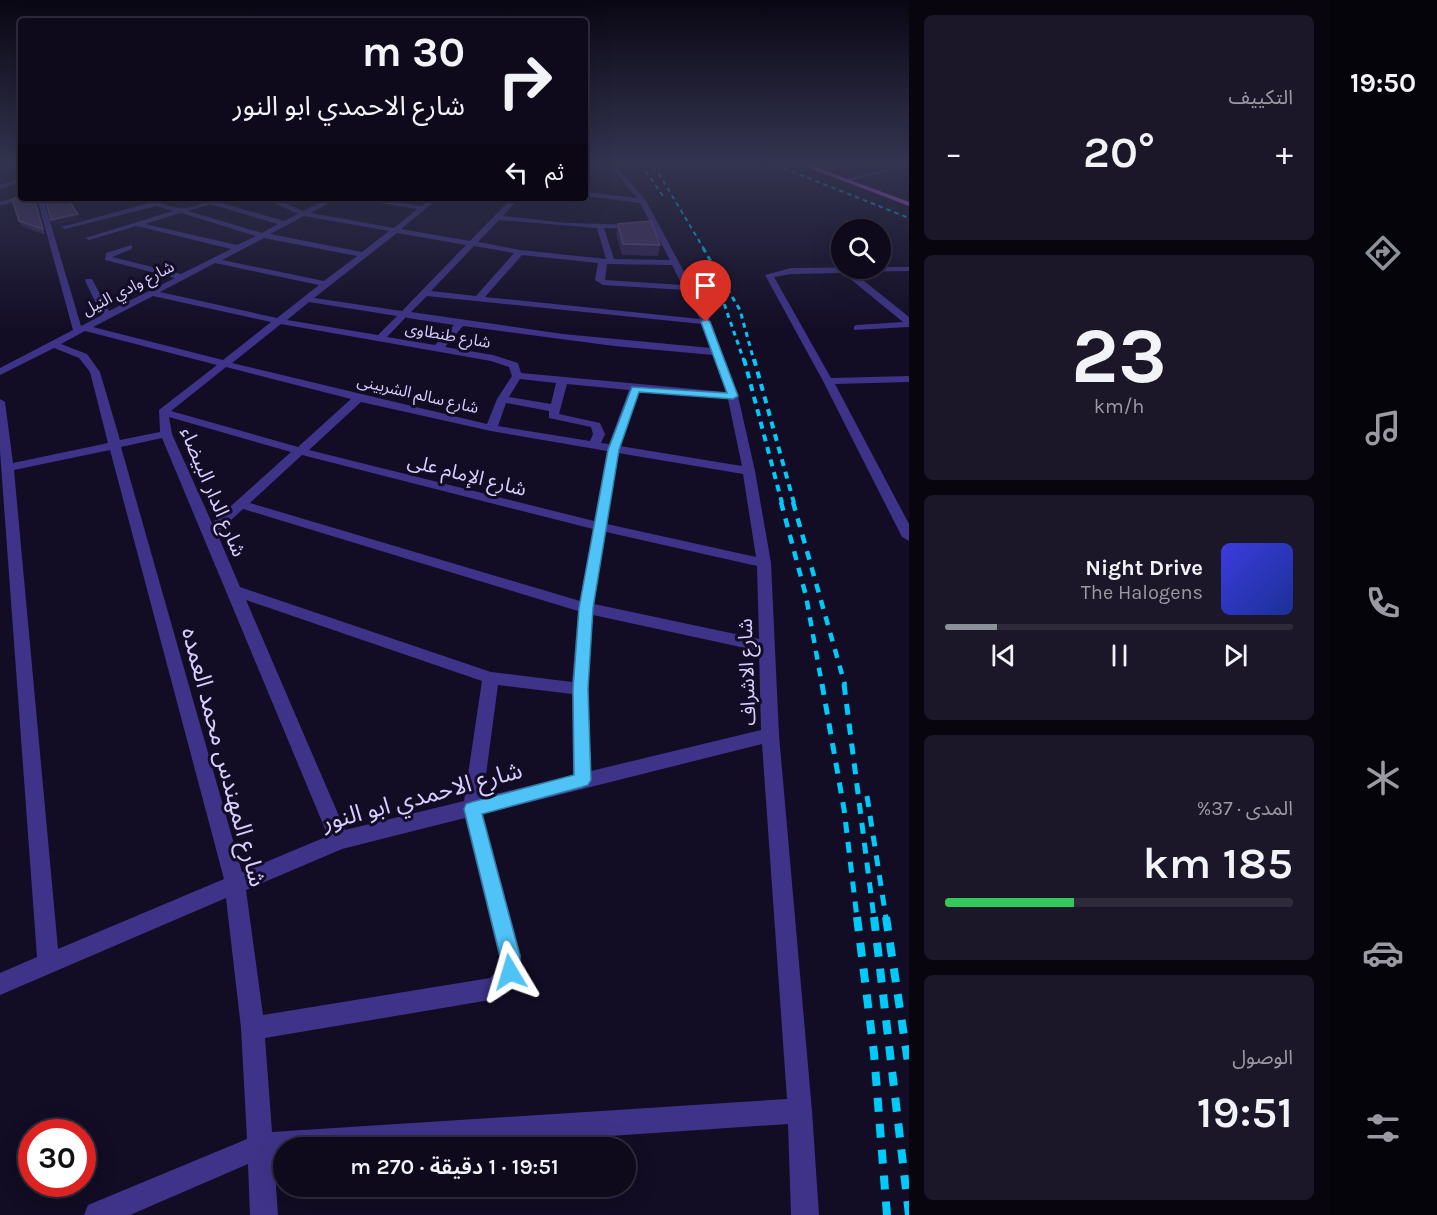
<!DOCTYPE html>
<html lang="ar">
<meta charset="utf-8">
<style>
:root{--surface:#0e091b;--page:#1c1728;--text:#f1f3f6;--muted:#9b9aa3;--line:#2e2a3a;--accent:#8c9099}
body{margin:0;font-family:Karla,"Noto Sans Arabic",sans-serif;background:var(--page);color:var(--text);direction:rtl;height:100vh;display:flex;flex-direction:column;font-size:22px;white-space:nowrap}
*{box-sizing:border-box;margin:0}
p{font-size:20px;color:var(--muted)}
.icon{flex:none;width:33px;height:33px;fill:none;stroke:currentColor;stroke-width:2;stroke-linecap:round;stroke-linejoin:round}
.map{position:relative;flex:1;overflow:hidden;direction:ltr}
.sheet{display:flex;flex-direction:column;gap:15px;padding:15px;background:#08050f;width:420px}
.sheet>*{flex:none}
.banner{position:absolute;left:18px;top:18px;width:570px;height:183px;border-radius:6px;box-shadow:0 6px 24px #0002,0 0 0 2px var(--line);direction:rtl;background:#0e091b;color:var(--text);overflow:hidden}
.controls{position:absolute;left:831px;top:219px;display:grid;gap:12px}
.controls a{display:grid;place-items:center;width:60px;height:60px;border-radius:50%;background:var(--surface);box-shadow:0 6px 24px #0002,0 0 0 2px var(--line);font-size:30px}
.speed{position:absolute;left:18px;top:1119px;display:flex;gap:12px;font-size:30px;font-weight:700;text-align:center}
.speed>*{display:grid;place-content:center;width:78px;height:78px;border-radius:50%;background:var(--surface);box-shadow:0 6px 24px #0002,0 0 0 2px var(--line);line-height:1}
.speed .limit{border:9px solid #d22;background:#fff;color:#111}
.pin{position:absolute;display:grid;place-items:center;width:51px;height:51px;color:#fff;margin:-62px -26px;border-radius:50% 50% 50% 0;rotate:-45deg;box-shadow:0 0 6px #0007}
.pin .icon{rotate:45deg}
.me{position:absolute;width:66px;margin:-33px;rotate:353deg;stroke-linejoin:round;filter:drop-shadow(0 0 4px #0008)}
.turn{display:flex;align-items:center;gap:21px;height:126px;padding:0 24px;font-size:27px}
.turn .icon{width:78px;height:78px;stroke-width:2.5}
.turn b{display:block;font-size:42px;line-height:51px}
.then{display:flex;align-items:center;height:57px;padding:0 24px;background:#0003;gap:12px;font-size:22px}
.big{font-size:45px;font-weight:600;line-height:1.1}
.sheet .tile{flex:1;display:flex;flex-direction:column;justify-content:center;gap:9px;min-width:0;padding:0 21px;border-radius:9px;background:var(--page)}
.sheet .dial{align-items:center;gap:0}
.dial b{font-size:78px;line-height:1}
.song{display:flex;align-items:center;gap:18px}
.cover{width:72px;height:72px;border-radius:9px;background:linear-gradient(135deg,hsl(240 70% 55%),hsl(230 70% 35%))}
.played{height:6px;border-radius:3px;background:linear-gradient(90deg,var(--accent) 15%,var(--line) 15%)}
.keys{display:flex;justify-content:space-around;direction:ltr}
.heat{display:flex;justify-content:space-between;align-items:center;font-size:33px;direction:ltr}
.charge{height:9px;border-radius:4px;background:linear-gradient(90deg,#34c759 37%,var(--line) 0)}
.trip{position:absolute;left:273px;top:1137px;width:363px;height:60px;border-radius:30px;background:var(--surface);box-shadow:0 6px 24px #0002,0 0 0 2px var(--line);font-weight:600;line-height:60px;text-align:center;direction:rtl}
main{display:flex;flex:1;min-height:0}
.tabs{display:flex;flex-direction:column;width:108px;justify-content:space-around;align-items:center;background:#06040b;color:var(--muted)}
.tabs .icon{width:42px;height:42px}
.tabs .selected{color:var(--accent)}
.tabs b{font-size:27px;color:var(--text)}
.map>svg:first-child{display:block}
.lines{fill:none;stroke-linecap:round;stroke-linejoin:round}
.minor{fill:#3e3388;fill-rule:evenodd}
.major{fill:#d056ff;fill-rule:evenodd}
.rail-far5{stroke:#00cafa;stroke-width:2;stroke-dasharray:4.5 4;stroke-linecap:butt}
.rail-far4{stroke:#00cafa;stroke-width:3;stroke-dasharray:5 4.5;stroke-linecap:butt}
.rail-far3{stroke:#00cafa;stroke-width:4;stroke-dasharray:7 6;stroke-linecap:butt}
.rail-far2{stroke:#00cafa;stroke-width:4.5;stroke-dasharray:9 8;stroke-linecap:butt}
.rail-far1{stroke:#00cafa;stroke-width:5;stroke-dasharray:11 9;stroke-linecap:butt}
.rail{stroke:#00cafa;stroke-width:8;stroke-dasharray:14 12;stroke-linecap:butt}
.wall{fill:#322354}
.shaded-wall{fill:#1d1239}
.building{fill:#443566;stroke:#5b4e7e;stroke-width:1.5}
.route{fill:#4fc3f7;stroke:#337fa1;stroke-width:1.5}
.labels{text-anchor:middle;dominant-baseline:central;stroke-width:6;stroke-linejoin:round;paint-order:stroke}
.far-street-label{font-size:16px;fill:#d9cfff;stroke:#120c24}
.street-label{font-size:20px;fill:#d9cfff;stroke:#120c24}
.near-street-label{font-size:24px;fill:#d9cfff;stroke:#120c24}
</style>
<main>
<nav class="tabs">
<b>19:50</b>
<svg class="icon selected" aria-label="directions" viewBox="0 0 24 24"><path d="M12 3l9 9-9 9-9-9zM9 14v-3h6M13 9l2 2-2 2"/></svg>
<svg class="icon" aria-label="music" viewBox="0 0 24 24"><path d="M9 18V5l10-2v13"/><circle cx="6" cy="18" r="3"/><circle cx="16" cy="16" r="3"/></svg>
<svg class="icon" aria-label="phone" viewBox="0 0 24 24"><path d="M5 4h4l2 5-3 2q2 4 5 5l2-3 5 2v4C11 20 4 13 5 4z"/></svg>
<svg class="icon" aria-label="climate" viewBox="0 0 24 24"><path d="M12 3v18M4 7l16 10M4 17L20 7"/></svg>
<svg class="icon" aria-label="car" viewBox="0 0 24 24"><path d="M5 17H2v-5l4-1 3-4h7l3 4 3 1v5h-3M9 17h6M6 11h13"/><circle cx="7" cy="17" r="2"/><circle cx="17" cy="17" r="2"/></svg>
<svg class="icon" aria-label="filters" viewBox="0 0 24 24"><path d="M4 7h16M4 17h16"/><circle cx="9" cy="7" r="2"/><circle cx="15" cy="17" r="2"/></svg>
</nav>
<section class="sheet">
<div class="tile"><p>التكييف</p>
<div class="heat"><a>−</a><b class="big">20°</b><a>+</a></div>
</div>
<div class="tile dial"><b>23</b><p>km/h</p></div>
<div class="tile">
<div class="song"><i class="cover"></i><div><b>Night Drive</b><p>The Halogens</p></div></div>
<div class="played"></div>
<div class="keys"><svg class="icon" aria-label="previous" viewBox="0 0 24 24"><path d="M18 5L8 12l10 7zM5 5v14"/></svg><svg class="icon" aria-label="pause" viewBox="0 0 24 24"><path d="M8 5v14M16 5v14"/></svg><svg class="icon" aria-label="next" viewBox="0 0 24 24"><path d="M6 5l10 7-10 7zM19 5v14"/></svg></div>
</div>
<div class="tile"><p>المدى · 37%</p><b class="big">185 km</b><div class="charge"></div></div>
<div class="tile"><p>الوصول</p><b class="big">19:51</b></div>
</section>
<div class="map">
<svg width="909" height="1215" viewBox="0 0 909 1215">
<rect width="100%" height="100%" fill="#120c24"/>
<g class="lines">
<!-- minor -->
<path class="minor" d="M 607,162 L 613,162 L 646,201 L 711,322 L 738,396 L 755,471 L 771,563 L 779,735 L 812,1111 L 819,1215 L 791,1215 L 788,1124 L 433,1148 L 284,1148 L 284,1157 L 274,1158 L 278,1215 L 250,1215 L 248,1164 L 130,1215 L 84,1215 L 88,1205 L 247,1139 L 241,1028 L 226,898 L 0,995 L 0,973 L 37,957 L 0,451 L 0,399 L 5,402 L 13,463 L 108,443 L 90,372 L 79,358 L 54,348 L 0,375 L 0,368 L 73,330 L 37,198 L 43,198 L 81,326 L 102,315 L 85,281 L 86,279 L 92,279 L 109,311 L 175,278 L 105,260 L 106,253 L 132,245 L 132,249 L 112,257 L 181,274 L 231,249 L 137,226 L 89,240 L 85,238 L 173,211 L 157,206 L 65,229 L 61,227 L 149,203 L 136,198 C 151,198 164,206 179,208 C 193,210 211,198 226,198 L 218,202 L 284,221 L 298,214 L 264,198 L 273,198 L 303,211 L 329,198 L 337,198 L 311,213 L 394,228 L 417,209 L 348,198 L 366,198 L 422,206 L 432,198 L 439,198 L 401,229 L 470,241 L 512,198 L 519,198 L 503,216 L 567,223 L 640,225 L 637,229 L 604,228 L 614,259 L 670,260 L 640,203 L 585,196 L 585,192 L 637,198 ZM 210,204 L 278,224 L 262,233 L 188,211 ZM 181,213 L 256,236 L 237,245 L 145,224 ZM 304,216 L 389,231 L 362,252 L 270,234 ZM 499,220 L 597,228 L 606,259 L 520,250 L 478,242 ZM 397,233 L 466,245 L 402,311 L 314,298 ZM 264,238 L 357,256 L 324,281 L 222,260 ZM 474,246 L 514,253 L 476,296 L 431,291 ZM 522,255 L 598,263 L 595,280 L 603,285 L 685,290 L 700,319 L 485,297 ZM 215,263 L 319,285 L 277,318 L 160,292 ZM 607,264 L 672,265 L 682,285 L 605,280 ZM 153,296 L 271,322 L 223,360 L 93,327 ZM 427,296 L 702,324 L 711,348 L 563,334 L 411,312 ZM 309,302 L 397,316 L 378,335 L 287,320 ZM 406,317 L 408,318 L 454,325 L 435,345 L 387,337 ZM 281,324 L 491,361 L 509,367 L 512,376 L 497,399 L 487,424 L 232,363 ZM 463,326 L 614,346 L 713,355 L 726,392 L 521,373 L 518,363 L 493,355 L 445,347 ZM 85,331 L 217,365 L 159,410 L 160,432 L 120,440 L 100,372 L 87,354 L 61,344 ZM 226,367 L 351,399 L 298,447 L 171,411 ZM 520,379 L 556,383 L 551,404 L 509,397 ZM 567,384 L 629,390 L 609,444 L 601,443 L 605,434 L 600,423 L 559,414 ZM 640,391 L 728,399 L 742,466 L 620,446 ZM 361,402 L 491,431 L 607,451 L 594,521 L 309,450 ZM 506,403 L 549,411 L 549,418 L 591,427 L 593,434 L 590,441 L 498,426 ZM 169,417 L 291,452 L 212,523 L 172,434 ZM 162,438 L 328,836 L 242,872 L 121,447 ZM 110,450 L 224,879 L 58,949 L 14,470 ZM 618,453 L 743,474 L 756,557 L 607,524 ZM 302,455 L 593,529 L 580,601 L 250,503 ZM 243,509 L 578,611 L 572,682 L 491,672 L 240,587 L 217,533 ZM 606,532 L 757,566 L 759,639 L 594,604 ZM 246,600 L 482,681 L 464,801 L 345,830 ZM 593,615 L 759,651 L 761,730 L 591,771 L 588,689 ZM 498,685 L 572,694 L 573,775 L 483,797 ZM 762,744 L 787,1099 L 272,1132 L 265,1038 L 496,999 C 515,991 521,975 521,956 L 483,814 ZM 465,818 L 499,956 L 499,968 L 490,978 L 263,1015 L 246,890 L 342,849 Z
M 839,162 L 846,162 L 826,173 L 821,172 Z
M 901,162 L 908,162 L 890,171 L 845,182 L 842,180 L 886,169 Z
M 21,178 L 21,182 L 0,189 L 0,185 Z
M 21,196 L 23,199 L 0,206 L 0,202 Z
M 880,267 L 909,267 L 909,271 L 853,272 L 909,317 L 909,327 L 854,330 L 854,326 L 857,325 L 903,322 L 843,273 L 791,274 L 774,277 L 831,378 L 909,376 L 909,382 L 835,384 L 909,524 L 909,541 L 902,537 L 823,381 L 765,275 L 791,268 Z"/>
<!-- major -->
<path class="major" d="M 794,162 L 802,162 L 909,202 L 909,206 Z"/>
<!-- rail-far5 -->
<path class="rail-far5" d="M 646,162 L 659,174 L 704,249
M 768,162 L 909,218
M 641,164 L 665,199"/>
<!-- rail-far4 -->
<path class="rail-far4" d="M 703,248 L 740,310 L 754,361
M 718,286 L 744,361"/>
<!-- rail-far3 -->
<path class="rail-far3" d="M 744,359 L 782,503
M 754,359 L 794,503"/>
<!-- rail-far2 -->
<path class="rail-far2" d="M 781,502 L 806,596 L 822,685
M 793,502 L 845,685"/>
<!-- rail-far1 -->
<path class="rail-far1" d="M 822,684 L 844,809 L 857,918
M 844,684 L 874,918
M 867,796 L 886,918"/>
<!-- rail -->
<path class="rail" d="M 857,917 L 874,1053 L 887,1215
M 874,917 L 909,1215
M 886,917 L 909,1069"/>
</g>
<!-- wall -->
<path class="wall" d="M 21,198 L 35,198 L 45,235 L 21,226 L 19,221 Z
M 154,198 L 177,198 L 166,201 Z
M 618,224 L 660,245 L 658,256 L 622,255 L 616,234 Z"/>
<!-- shaded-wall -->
<path class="shaded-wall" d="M 165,198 L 177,198 L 166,201 Z
M 78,214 L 79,220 L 53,225 L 51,220 Z"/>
<!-- building -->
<path class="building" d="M 21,196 L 21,198 L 34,198 L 43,229 L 19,221 L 12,199 Z
M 45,198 L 67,198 L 78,214 L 51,220 Z
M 651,221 L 660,245 L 623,244 L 618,224 Z"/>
<!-- sky -->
<linearGradient id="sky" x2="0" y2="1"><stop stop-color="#0a0714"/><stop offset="0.49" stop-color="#333450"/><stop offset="1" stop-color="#333450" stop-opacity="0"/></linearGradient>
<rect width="909" height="332" fill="url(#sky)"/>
<!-- route -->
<path class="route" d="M 706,319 L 710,322 L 738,396 L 733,399 L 639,392 L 619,450 L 593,608 L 588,689 L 591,780 L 588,785 L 582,787 L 482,814 L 520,956 L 517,979 L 510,982 L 503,979 L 500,956 L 464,809 L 466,804 L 472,802 L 574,775 L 573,689 L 579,608 L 608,450 L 632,387 L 727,393 L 701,322 Z"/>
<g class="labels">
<!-- far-street labels -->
<g class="far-street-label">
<text transform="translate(128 288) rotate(-27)">شارع وادي النيل</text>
<text transform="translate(448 335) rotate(10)">شارع طنطاوى</text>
<text transform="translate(418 394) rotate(13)">شارع سالم الشربينى</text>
</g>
<!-- street labels -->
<g class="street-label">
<text transform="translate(467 475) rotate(14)">شارع الإمام على</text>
<text transform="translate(213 492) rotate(67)">شارع الدار البيضاء</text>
<text transform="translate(747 672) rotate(-92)">شارع الاشراف</text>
</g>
<!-- near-street labels -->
<g class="near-street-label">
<text transform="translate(224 757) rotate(75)">شارع المهندس محمد العمده</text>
<text transform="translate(422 796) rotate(-15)">شارع الاحمدي ابو النور</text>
</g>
</g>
</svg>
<div class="controls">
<a><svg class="icon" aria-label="search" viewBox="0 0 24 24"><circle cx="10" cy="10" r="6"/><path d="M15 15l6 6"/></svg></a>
</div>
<div class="speed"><div class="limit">30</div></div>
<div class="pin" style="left:706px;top:322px;background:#d93025"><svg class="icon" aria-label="arrive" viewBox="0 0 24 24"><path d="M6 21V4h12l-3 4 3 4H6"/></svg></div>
<svg class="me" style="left:510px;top:972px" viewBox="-20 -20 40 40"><path d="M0-17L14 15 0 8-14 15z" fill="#4fc3f7" stroke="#fff" stroke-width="4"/></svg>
<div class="trip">19:51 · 1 دقيقة · 270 m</div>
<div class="banner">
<div class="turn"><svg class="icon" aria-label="right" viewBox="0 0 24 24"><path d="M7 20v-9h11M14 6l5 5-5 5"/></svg><div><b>30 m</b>شارع الاحمدي ابو النور</div></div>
<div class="then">ثم<svg class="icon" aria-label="left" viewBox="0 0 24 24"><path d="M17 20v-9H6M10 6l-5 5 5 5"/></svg></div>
</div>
</div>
</main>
